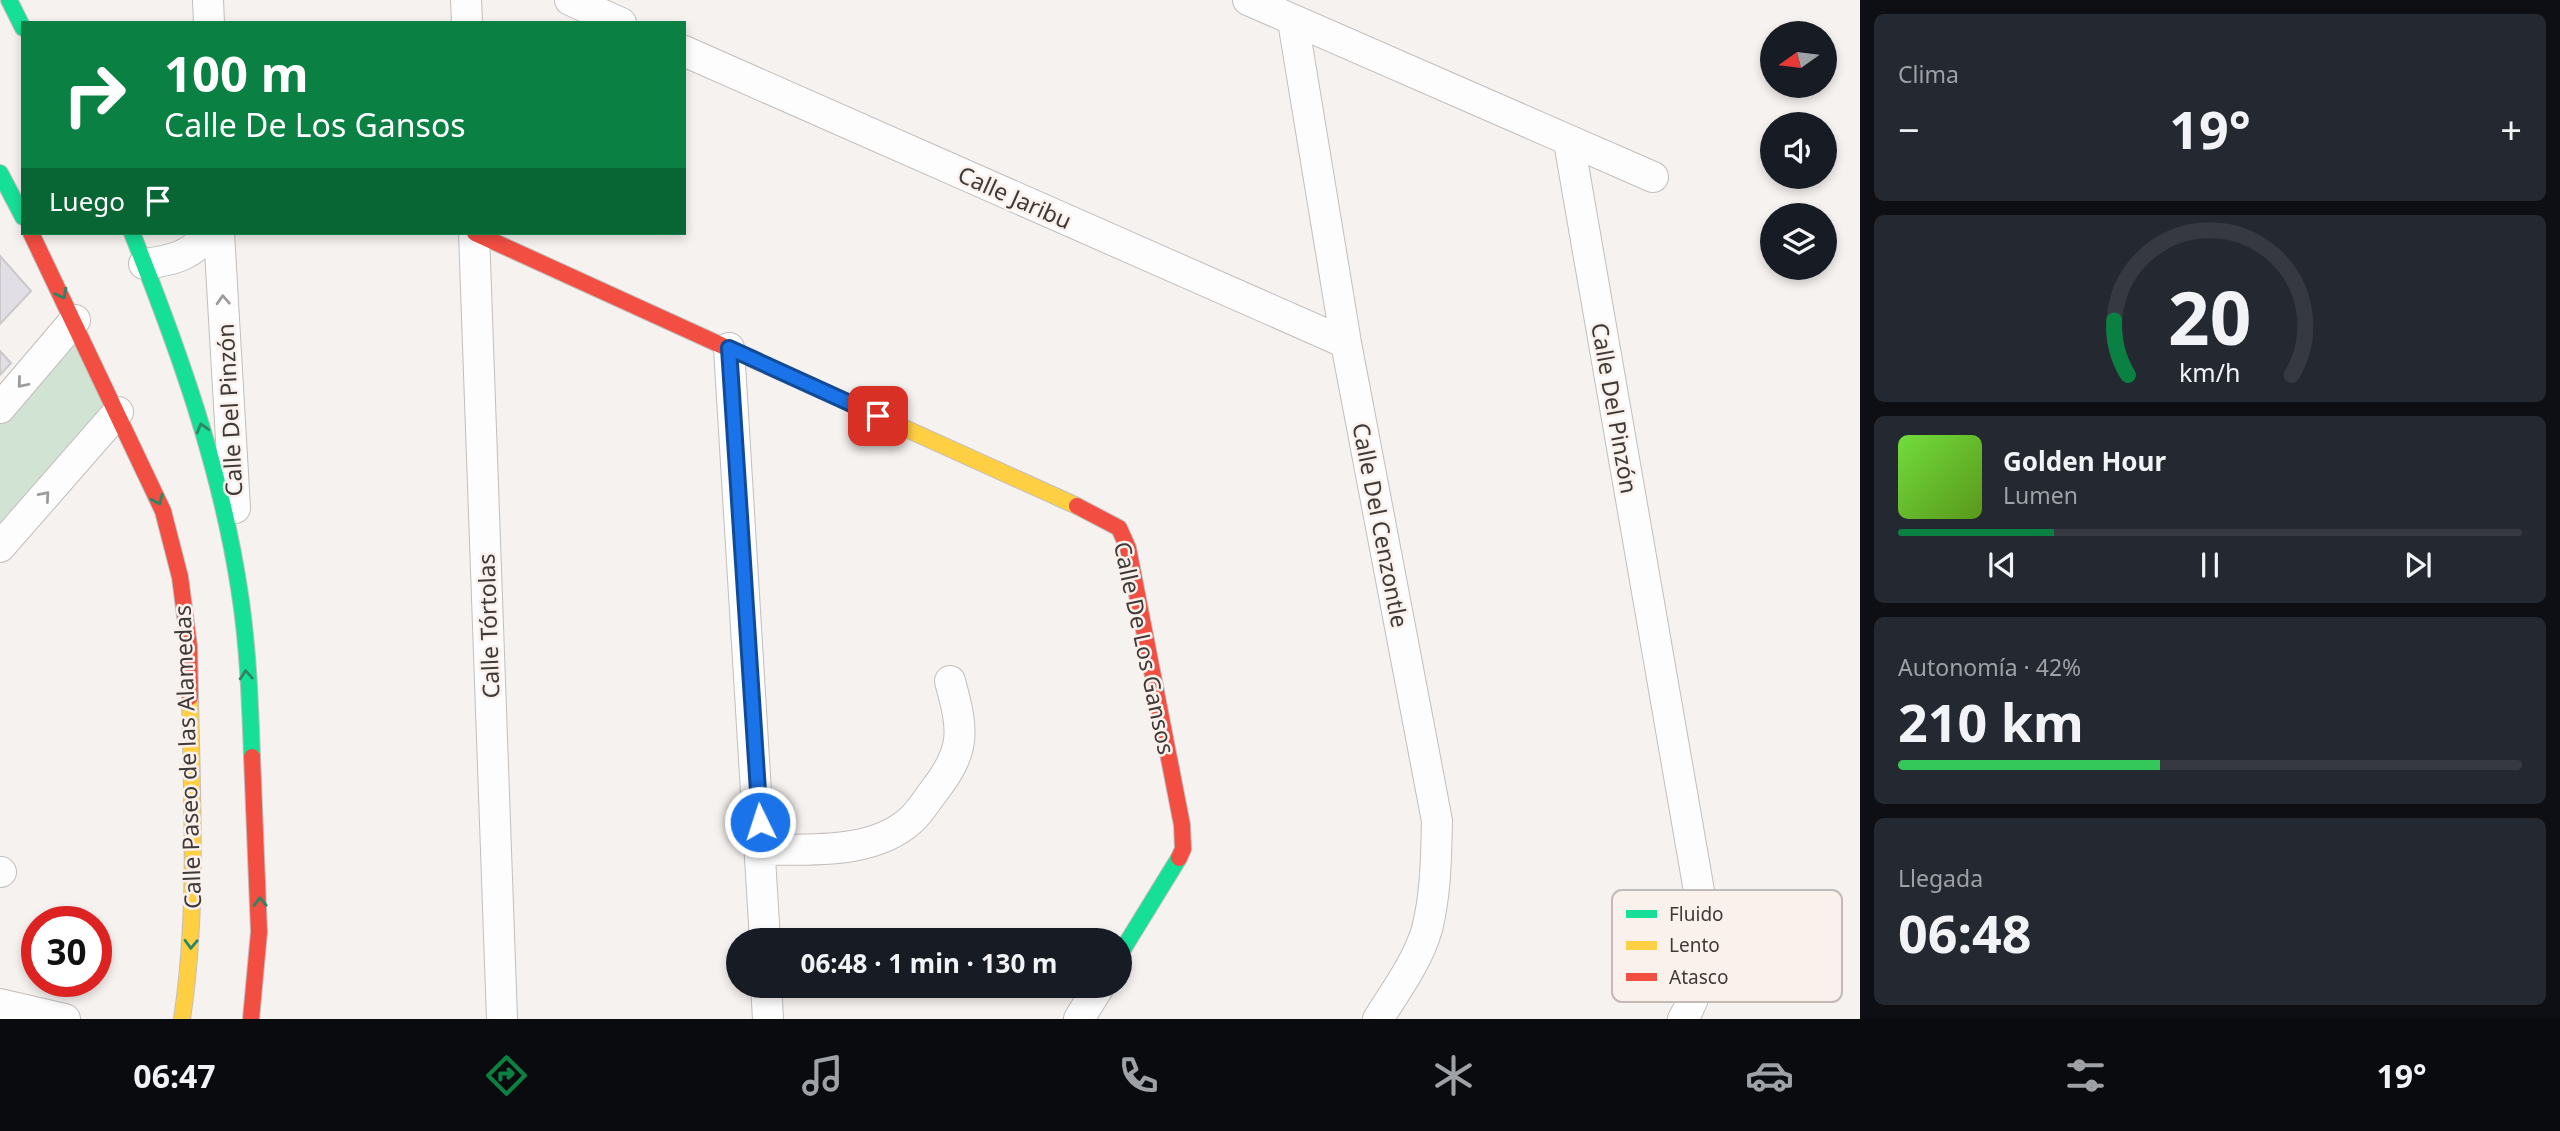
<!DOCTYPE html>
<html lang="es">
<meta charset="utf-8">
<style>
:root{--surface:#171b24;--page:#242831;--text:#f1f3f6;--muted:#9ea1a6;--line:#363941;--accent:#0b8043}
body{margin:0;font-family:"Noto Sans",sans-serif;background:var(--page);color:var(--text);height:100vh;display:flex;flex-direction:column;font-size:26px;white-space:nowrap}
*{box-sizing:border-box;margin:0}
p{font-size:23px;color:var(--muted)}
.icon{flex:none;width:38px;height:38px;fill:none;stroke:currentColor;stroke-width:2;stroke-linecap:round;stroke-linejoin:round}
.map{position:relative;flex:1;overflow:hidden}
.sheet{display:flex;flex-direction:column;gap:14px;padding:14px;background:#0d0f14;width:700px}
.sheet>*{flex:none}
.guide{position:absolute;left:21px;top:21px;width:665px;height:214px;border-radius:0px;box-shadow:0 4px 10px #0003;background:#0b8043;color:#fff;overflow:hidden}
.needle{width:46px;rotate:256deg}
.tools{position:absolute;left:1760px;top:21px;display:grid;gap:14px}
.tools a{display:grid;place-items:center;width:77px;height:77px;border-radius:50%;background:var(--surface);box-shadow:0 4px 10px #0003;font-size:35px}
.speed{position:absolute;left:21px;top:906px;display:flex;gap:14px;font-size:35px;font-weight:700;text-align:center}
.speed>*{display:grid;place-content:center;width:91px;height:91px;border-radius:50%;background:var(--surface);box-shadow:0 4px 10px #0003;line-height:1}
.speed .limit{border:10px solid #d22;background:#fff;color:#111}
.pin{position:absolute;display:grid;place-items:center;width:60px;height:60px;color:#fff;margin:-30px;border-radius:14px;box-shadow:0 4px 10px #0006}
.me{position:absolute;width:77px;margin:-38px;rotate:356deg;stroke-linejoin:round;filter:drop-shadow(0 0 5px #0008)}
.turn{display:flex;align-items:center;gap:24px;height:147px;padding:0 28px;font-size:32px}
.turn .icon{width:91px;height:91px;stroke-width:2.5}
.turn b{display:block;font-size:49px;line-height:60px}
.then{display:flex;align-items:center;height:66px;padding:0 28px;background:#0003;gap:14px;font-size:26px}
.big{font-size:52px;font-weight:700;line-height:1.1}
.sheet .card{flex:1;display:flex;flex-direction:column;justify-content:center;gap:10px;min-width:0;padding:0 24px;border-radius:10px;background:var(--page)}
.sheet .dial{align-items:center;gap:0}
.dial svg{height:182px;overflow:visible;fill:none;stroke:var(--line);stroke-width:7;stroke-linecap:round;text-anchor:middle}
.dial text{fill:var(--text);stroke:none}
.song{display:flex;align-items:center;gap:21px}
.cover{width:84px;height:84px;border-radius:10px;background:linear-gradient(135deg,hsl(100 70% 55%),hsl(90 70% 35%))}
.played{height:7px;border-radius:4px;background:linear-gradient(90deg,var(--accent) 25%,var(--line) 25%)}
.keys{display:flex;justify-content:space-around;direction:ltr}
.heat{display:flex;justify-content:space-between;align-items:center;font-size:38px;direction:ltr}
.charge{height:10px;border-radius:5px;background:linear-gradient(90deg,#34c759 42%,var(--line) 0)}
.trip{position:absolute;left:726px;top:928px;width:406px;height:70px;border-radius:35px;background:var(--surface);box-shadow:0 4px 10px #0003;font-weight:700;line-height:70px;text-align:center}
.tabs{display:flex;height:112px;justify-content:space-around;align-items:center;background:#090b0e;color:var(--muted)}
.tabs .icon{width:49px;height:49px}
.tabs .selected{color:var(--accent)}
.tabs b{font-size:32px;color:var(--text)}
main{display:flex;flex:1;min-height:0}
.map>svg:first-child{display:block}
.green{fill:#d1e3d3}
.building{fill:#e2dee5;stroke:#cbc8c9;stroke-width:2}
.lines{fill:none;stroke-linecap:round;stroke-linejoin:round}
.street-casing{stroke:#c2bebc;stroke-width:32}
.fast-casing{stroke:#c2bebc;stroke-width:18}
.slow-casing{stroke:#c2bebc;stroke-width:18}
.jam-casing{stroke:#c2bebc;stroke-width:18}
.street{stroke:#fefdfd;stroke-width:30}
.fast{stroke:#16e098;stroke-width:16}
.slow{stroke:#ffcf43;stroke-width:16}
.jam{stroke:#f24e42;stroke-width:16}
.oneway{stroke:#2c8563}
.oneway2{stroke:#9e9c9a}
.route-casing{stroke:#114b97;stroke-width:18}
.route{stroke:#1a73e8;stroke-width:12}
.labels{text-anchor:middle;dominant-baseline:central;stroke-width:5;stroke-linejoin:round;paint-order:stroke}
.street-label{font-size:23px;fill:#3e3a38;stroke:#faf1ec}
.key{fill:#faf1ec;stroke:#c2bab6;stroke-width:2}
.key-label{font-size:19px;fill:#3e3a38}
</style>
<main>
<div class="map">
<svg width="1860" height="1019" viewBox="0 0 1860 1019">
<rect width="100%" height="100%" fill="#f6f2f0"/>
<!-- green -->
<path class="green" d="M 75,320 L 118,412 L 0,547 L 0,408 Z"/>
<!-- building -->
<path class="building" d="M 0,256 L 31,291 L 0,324 Z
M 0,351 L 11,363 L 0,375 Z"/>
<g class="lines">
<!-- street casing -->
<g class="street-casing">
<path id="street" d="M 208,0 L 209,23
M 466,0 L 467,23
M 570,0 L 621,23
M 1248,0 L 1653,177
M 1293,21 L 1346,343 L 1437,821 C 1436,858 1436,893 1427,929 C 1418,961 1395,992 1378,1019
M 684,51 L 1346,343
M 1569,142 L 1699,891 C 1703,933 1707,981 1683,1019
M 219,233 L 235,508
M 474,233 L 502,1019
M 144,264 C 169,261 194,256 207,233
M 729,348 L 765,940
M 0,408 L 75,320
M 0,547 L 118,412
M 762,850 C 809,849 873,855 911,820 C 920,812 927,800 934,791 C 967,749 963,729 950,681
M 0,872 L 1,872
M 766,985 L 768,1019
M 0,1004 L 65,1019
M 1079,1019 L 1100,985"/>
</g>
<!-- fast casing -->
<g class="fast-casing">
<path id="fast" d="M 9,0 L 23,28
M 0,173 L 23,217
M 132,233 C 178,348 220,465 239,588 C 248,644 250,700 252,757
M 1120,954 L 1179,858"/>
</g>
<!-- slow casing -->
<g class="slow-casing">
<path id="slow" d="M 736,352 L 1077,506
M 182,1019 C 198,912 192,805 190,697"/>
</g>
<!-- jam casing -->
<g class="jam-casing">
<path id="jam" d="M 31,233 L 163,511 L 180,577 L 189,646 L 190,697
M 475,233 L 736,352
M 1077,506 L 1119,528 L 1128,548 L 1182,825 L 1183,849 L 1179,858
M 251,1019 L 259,932 L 252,757"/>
</g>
<!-- street -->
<use href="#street" class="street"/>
<!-- fast -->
<use href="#fast" class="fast"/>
<!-- slow -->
<use href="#slow" class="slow"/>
<!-- jam -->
<use href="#jam" class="jam"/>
</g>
<!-- one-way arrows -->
<defs><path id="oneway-chevron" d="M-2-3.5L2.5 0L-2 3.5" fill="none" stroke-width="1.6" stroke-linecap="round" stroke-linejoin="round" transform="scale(1.75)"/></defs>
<g class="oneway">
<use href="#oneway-chevron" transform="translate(62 294) rotate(63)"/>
<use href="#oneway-chevron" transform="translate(202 428) rotate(-106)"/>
<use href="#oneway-chevron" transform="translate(158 500) rotate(66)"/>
<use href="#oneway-chevron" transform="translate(246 675) rotate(-94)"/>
<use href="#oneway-chevron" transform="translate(260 902) rotate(-92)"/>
<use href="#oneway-chevron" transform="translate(191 944) rotate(92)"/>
</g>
<g class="oneway2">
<use href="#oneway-chevron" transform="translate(223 300) rotate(-93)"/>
<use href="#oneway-chevron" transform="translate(22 383) rotate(130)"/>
<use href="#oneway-chevron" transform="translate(45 496) rotate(-49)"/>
</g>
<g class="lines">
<!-- route casing -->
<g class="route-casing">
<path id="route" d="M 760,822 L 729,348 L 878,416"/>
</g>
<!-- route -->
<use href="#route" class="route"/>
</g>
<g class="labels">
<!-- street labels -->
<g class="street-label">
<text transform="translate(1015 197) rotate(24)">Calle Jaribu</text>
<text transform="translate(1615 408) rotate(80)">Calle Del Pinzón</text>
<text transform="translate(229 410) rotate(-93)">Calle Del Pinzón</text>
<text transform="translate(1381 525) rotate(79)">Calle Del Cenzontle</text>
<text transform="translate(488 626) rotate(-92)">Calle Tórtolas</text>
<text transform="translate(1145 648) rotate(78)">Calle De Los Gansos</text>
<text transform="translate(187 757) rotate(-92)">Calle Paseo de las Alamedas</text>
</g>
</g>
<!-- legend -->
<rect x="1612" y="890" width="230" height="112" rx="10" class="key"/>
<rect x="1626" y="910" width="31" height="8" fill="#16e098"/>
<rect x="1626" y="941" width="31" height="9" fill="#ffcf43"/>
<rect x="1626" y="973" width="31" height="8" fill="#f24e42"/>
<g class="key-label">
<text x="1669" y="921">Fluido</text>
<text x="1669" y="952">Lento</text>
<text x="1669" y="984">Atasco</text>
</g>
</svg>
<div class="tools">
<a><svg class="needle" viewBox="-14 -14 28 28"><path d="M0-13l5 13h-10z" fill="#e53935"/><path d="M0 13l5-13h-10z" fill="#9ea1a6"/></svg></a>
<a><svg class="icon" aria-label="sound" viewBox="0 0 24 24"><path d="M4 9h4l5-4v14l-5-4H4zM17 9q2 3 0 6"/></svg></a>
<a><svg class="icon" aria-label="layers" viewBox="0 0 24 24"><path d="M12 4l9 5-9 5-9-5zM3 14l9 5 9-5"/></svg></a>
</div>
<div class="speed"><div class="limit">30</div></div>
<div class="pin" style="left:878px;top:416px;background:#d93025"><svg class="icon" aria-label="arrive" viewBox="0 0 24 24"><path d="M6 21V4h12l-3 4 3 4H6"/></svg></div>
<svg class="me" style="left:760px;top:822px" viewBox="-20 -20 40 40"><circle r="17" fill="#1a73e8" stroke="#fff" stroke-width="3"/><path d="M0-11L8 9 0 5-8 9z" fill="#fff"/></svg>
<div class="trip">06:48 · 1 min · 130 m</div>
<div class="guide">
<div class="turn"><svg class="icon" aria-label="right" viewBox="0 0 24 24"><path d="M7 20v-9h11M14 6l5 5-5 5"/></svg><div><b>100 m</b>Calle De Los Gansos</div></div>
<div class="then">Luego<svg class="icon" aria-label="arrive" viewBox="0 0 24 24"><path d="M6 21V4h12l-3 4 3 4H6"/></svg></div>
</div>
</div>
<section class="sheet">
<div class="card"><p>Clima</p>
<div class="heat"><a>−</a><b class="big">19°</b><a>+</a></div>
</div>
<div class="card dial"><svg viewBox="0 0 100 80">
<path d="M14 69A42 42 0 1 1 86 69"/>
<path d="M14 69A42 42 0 0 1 8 45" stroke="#0b8043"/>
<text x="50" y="56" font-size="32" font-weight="700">20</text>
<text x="50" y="72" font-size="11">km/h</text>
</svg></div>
<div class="card">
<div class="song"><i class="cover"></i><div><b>Golden Hour</b><p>Lumen</p></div></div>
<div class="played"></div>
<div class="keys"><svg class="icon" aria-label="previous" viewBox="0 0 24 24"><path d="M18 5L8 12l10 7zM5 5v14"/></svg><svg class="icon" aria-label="pause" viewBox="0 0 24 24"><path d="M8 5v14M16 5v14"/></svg><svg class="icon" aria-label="next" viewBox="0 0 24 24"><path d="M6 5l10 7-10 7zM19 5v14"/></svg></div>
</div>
<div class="card"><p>Autonomía · 42%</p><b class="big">210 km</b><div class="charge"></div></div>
<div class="card"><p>Llegada</p><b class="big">06:48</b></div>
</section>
</main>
<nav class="tabs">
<b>06:47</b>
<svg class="icon selected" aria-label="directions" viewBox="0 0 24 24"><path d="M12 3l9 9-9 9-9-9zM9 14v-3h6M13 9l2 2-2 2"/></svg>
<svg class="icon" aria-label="music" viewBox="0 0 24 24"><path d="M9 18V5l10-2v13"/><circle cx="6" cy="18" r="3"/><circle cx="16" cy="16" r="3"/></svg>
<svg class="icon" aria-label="phone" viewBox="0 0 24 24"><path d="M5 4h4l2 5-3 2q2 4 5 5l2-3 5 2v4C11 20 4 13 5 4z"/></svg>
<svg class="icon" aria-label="climate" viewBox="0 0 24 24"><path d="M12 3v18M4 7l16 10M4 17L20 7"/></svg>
<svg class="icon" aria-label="car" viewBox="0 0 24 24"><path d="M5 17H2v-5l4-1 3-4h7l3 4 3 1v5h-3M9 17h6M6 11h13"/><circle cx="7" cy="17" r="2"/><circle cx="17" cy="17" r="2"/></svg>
<svg class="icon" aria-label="filters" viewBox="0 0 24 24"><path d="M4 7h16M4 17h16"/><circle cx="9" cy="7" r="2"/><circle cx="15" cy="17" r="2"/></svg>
<b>19°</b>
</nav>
